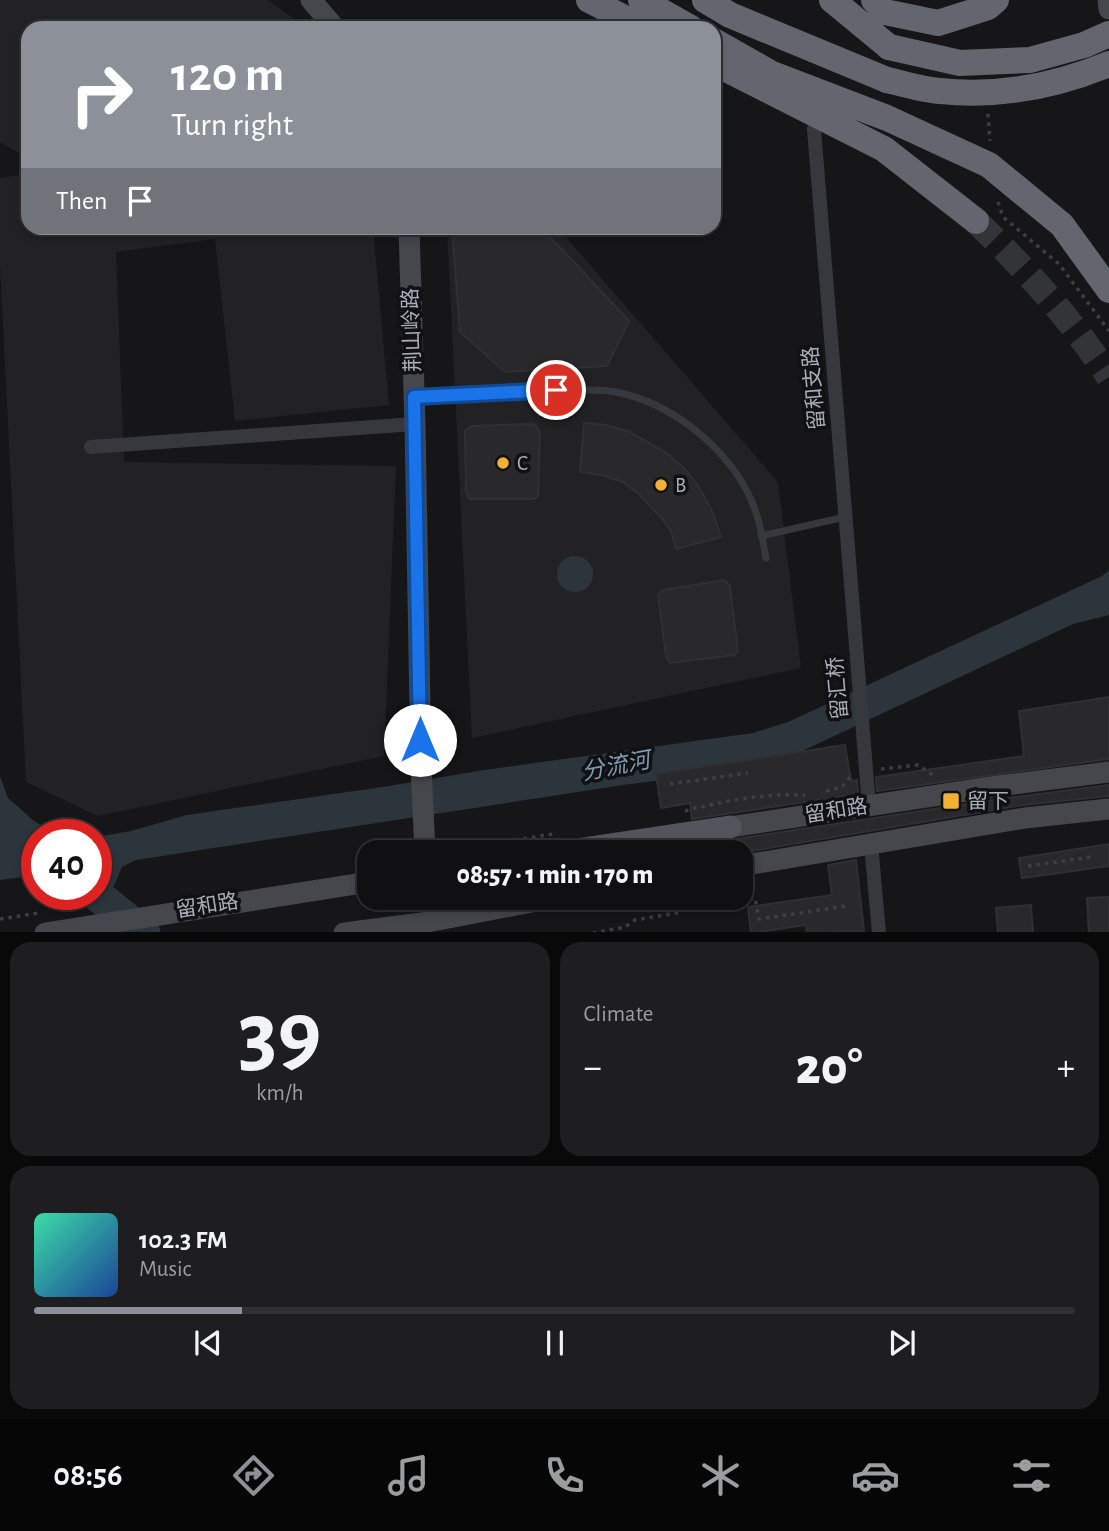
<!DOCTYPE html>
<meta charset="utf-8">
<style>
:root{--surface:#101012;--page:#1e1e20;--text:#f1f3f6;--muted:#9c9d9f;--line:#303032;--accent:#8c9099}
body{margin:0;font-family:"Alegreya Sans","Noto Sans SC",sans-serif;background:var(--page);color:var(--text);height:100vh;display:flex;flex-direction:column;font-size:26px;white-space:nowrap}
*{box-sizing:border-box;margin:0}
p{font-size:23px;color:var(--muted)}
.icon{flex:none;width:38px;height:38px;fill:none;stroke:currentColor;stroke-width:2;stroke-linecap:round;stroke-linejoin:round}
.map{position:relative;height:932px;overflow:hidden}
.sheet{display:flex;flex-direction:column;gap:10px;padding:10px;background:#09090a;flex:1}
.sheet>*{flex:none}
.banner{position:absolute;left:21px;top:21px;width:700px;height:214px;border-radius:21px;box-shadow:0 4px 10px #0003,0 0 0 2px var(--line);background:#8c9099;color:#fff;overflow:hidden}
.speed{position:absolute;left:21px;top:819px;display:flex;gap:14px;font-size:35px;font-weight:700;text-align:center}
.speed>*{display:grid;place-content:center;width:91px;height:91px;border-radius:50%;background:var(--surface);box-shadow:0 4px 10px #0003,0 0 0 2px var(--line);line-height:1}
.speed .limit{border:10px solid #d22;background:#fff;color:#111}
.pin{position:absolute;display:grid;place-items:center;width:60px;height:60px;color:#fff;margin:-30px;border:4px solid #fff;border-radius:50%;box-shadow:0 2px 7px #0007}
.me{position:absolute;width:77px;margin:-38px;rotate:0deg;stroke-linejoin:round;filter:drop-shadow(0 0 5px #0008)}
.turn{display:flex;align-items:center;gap:24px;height:147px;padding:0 35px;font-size:32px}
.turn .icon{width:91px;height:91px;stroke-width:2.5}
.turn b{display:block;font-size:49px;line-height:60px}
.then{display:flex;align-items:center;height:66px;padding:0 35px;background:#0003;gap:14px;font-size:26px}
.big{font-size:52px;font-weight:800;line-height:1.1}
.sheet .card{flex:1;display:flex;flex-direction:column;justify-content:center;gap:10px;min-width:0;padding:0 24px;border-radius:21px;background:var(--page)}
.sheet .dial{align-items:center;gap:0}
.dial b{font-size:91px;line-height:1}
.song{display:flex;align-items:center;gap:21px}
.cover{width:84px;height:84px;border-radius:10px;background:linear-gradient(135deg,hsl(160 70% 55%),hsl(220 70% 35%))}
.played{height:7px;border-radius:4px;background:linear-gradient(90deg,var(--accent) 20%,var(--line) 20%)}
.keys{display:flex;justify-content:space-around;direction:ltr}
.heat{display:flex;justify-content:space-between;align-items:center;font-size:38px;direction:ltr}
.sheet .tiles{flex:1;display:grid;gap:10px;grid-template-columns:1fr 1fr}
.card:last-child{grid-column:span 2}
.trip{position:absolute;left:357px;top:840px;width:396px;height:70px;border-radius:21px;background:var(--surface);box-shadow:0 4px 10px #0003,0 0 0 2px var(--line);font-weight:800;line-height:70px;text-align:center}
.menu{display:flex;height:112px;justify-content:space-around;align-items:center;background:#060607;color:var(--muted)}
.menu .icon{width:49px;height:49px}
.menu .current{color:var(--accent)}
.menu b{font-size:32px;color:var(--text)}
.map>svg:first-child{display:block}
.built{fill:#222225}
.water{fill:#2c353c}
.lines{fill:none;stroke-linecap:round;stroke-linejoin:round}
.river{stroke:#2c353c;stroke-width:33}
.building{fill:#29292c;stroke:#303034;stroke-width:2}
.highway-tunnel{stroke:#333438;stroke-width:26;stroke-dasharray:26 13;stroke-linecap:butt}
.path{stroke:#3d3f44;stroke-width:3.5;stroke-dasharray:3.5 5;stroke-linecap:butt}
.lane{stroke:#37383d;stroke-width:7}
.street{stroke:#37383d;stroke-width:14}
.secondary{stroke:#45474d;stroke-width:21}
.primary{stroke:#53555c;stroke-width:23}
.highway{stroke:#63666e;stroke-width:26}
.highway-bridge{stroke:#63666e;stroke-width:26}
.route-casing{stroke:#114b97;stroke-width:18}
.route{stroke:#1a73e8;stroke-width:12}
.poi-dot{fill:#f2b134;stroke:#111113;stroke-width:2.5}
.labels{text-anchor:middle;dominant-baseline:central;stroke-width:7;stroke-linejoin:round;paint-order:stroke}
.street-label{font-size:21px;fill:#a8adb8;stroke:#111113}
.poi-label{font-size:21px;fill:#a8adb8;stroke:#111113;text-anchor:start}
.water-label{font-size:23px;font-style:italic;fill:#7f9bb3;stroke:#111113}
</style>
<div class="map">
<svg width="1109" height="933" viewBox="0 0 1109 933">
<rect width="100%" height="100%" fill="#161618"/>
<!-- built -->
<path class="built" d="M 0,0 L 268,0 L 301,24 L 302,28 L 28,28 L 28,151 L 17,152 L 0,142 Z
M 28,174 L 28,228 L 373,228 L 389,405 L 235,421 L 215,239 L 116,252 L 124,462 L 396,466 L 384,756 L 98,816 L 26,782 L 0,265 L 0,178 Z
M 447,228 L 558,228 L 778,482 L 801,668 L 472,738 Z"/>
<!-- water -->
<path class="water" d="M557 574a18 18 0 1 1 36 0a18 18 0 1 1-36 0Z
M 1109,570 L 1109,615 L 1073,624 L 781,761 L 735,771 L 623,785 L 136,860 L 122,867 L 114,886 L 96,890 L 96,837 L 131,831 L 187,815 L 389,786 L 484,770 L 753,733 L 788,722 L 1102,576 Z
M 0,776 L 8,798 L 34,821 L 59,835 L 37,835 L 37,875 L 0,880 Z"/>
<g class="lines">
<!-- river -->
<path class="river" d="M 96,894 L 144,933"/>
</g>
<!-- building -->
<path class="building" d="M 452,228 L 542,228 L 629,321 L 607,366 L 505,372 L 460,332 Z
M 584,423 L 607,425 L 630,432 L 668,454 L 686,470 L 699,487 L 713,513 L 721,537 L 676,549 L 671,531 L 663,520 L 639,494 L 623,482 L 602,475 L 580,472 Z
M 533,424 L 537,427 L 540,434 L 538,496 L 534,499 L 469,499 L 466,491 L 465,431 L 471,426 Z
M 724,580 L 730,586 L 738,651 L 735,655 L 670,663 L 666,656 L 658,595 L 663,590 Z
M 1109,697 L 1109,759 L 877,791 L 876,777 L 1024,756 L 1019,711 Z
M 845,745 L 851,781 L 857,780 L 858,794 L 692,819 L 690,803 L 661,808 L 656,774 Z
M 1109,785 L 1109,796 L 1023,805 L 740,853 L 697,852 L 696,846 L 736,839 L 1000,799 Z
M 1109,844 L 1109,866 L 1022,878 L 1019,858 Z
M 856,860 L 864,931 L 807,933 L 806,925 L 751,933 L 748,907 L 832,895 L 828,865 Z
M 1109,897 L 1109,933 L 1089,933 L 1087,898 Z
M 1031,905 L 1033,933 L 998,933 L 996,908 Z"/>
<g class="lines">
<!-- highway-tunnel -->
<path class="highway-tunnel" d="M 976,221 C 1028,272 1069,316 1109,377"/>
<!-- path -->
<path class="path" d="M 988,114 L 990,141
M 998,202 L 1003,217 L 1059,264 L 1109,331
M 881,769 L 918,765 L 933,775
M 670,784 L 748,773
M 826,791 L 842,787 L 851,776
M 685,811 C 723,801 765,793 805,795
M 443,843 L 460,841 L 465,848 L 553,834
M 395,850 L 407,848
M 1028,866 L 1092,857
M 401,898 L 402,906
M 716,905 L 755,898 L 759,919 L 846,906
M 0,919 L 39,913
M 593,933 L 625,927 L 635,920 L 682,912"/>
<!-- lane -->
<path class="lane" d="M 418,397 C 468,394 517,389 567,390 C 587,390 606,389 625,394 C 682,409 740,459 757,516 C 762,530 763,544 766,558
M 761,536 L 845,517"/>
<!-- street -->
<path class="street" d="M 814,129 L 869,806
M 91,447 L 415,424
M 871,844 L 879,933"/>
<!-- secondary -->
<path class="secondary" d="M 311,0 L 335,28
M 1108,0 L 1109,9
M 409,228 L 415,424 L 421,766 L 425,852
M 730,827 L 998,786 L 1109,772
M 740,866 L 1025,818 L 1109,809
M 45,933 L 369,882
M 344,933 L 422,923 L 552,898"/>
<!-- primary -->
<path class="primary" d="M 563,852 L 730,827"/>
<!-- highway -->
<path class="highway" d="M 589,0 L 644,28
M 641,0 L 691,28
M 705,0 L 730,15 L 887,80
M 832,0 L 889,47
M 874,0 L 885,12 L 938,23 L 988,7 L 996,0
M 714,41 L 772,74 L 887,118 L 989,165 L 1062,225 L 1109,290
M 714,63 L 884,149 L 976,221"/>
<!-- highway-bridge -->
<path class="highway-bridge" d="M 889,47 L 960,63 L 1030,60 L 1084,45 L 1109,34
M 887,80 C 905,84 923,90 940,91 C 998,97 1056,86 1109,64"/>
</g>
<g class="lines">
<!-- route casing -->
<g class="route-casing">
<path id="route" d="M 420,740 L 414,397 L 556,390"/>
</g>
<!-- route -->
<use href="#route" class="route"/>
</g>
<!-- markers -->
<g class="poi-dot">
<circle cx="503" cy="463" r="7"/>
<circle cx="661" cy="485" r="7"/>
<rect x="942" y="792" width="18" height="18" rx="3.5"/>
</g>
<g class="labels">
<!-- street labels -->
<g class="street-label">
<text transform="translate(412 330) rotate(-92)">荆山岭路</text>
<text transform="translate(814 388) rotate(-95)">留和支路</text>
<text transform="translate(838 688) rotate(-95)">留汇桥</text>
<text transform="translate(836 811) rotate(-9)">留和路</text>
<text transform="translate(207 906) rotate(-9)">留和路</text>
</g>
<!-- poi labels -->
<g class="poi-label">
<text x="517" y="463">C</text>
<text x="675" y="485">B</text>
<text x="967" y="801">留下</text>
</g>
<!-- water labels -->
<g class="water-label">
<text transform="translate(616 767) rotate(-11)">分流河</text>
</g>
</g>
</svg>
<div class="speed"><div class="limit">40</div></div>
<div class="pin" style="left:556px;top:390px;background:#d93025"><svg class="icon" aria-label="arrive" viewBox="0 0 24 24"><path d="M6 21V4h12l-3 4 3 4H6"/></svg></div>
<svg class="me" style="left:420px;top:740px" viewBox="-20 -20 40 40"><circle r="19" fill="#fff"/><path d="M0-13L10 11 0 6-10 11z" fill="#1a73e8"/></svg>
<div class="trip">08:57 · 1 min · 170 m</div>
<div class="banner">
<div class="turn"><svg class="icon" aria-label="right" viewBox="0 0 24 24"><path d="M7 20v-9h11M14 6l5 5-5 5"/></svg><div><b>120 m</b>Turn right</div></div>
<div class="then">Then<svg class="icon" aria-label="arrive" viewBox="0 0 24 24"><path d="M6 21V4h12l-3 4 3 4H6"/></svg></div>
</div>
</div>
<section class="sheet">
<div class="tiles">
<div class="card dial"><b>39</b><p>km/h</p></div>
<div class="card"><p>Climate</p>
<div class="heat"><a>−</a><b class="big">20°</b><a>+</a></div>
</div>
<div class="card">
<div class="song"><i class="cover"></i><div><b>102.3 FM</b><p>Music</p></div></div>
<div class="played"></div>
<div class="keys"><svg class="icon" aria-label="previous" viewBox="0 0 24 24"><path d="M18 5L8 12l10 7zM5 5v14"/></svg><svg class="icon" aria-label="pause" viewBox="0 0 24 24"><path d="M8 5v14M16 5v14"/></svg><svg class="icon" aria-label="next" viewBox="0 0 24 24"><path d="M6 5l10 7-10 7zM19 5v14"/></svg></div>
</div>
</div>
</section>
<nav class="menu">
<b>08:56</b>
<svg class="icon current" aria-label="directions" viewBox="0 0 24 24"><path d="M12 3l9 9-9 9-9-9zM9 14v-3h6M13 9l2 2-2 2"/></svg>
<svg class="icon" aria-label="music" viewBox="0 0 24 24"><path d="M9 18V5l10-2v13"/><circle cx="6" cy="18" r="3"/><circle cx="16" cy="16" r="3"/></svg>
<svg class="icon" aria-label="phone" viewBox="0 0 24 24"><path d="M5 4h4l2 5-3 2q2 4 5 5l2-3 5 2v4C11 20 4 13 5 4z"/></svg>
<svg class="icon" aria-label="climate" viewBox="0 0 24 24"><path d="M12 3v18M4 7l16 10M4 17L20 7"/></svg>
<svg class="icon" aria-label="car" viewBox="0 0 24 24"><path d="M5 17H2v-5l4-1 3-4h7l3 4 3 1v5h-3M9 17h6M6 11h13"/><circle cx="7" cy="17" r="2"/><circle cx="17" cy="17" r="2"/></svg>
<svg class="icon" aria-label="filters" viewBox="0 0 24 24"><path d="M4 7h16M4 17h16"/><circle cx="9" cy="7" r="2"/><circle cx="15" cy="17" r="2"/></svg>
</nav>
